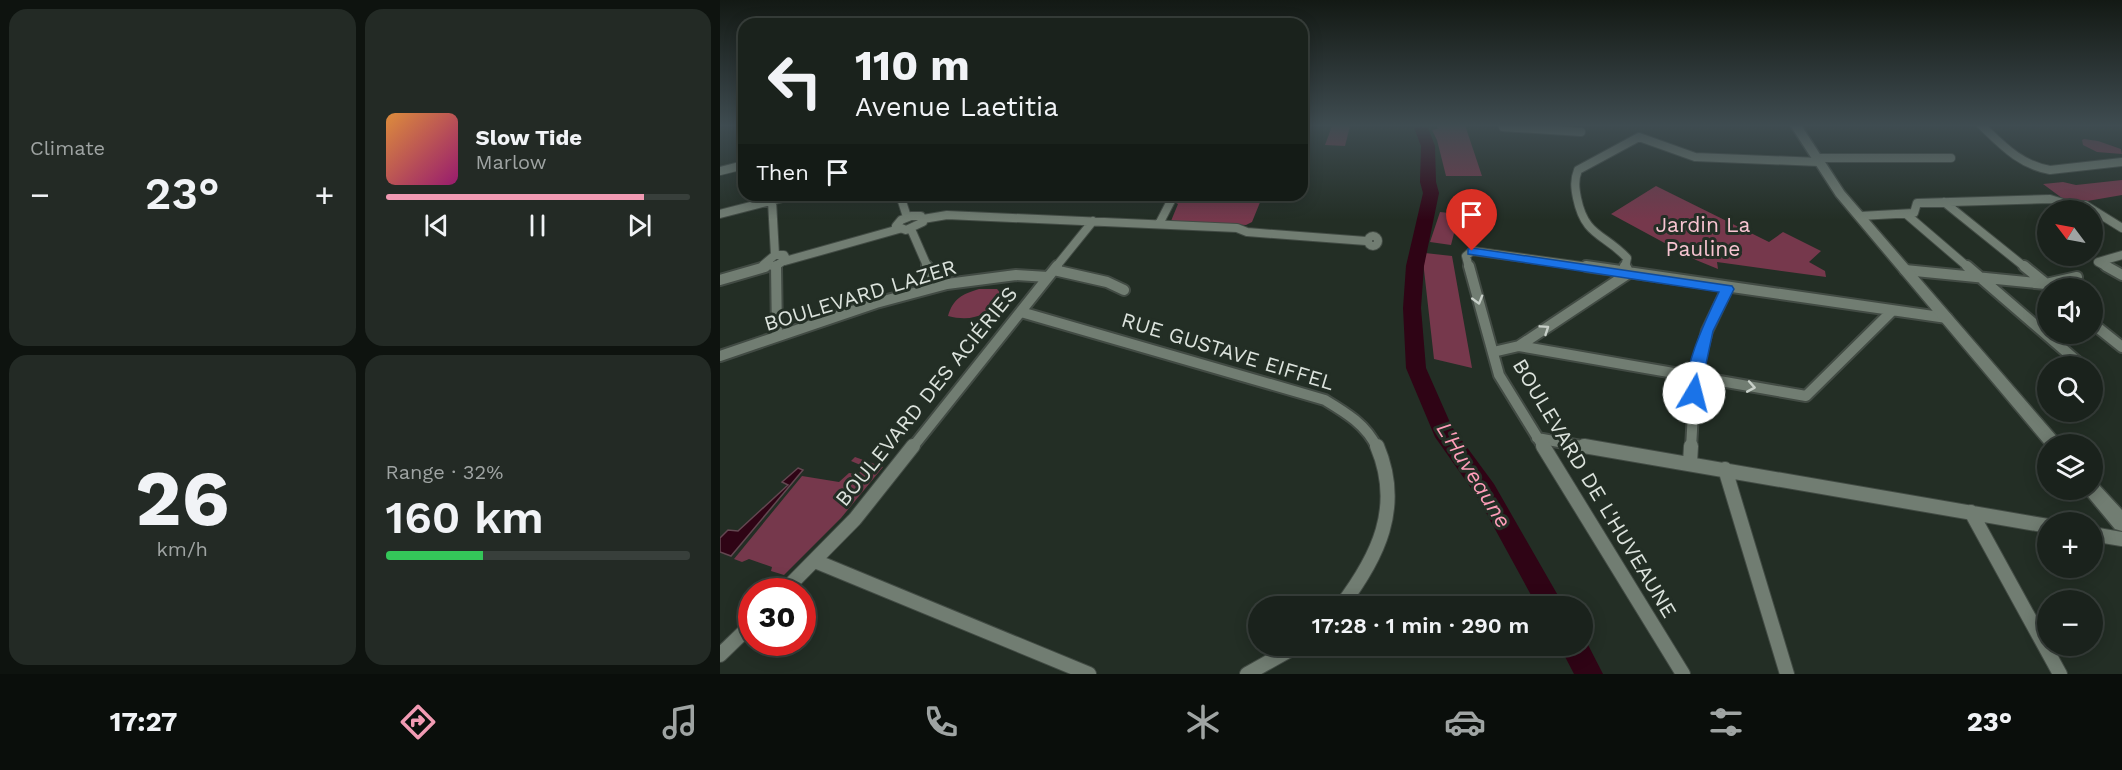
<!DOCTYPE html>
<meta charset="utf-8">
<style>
:root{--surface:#1a221c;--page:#232a25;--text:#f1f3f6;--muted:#9fa4a3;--line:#383f3b;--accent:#f19ab3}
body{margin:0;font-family:"Work Sans",sans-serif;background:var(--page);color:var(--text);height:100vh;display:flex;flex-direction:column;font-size:22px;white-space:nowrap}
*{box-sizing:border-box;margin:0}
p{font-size:20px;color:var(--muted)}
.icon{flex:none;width:33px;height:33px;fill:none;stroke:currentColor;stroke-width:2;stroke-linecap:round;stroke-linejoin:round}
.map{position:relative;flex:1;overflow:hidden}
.side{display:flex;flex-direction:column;gap:9px;padding:9px;background:#0e130f;width:720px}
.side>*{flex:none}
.banner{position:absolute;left:18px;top:18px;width:570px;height:183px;border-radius:18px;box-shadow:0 3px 15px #0003,0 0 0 2px var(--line);background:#1a221c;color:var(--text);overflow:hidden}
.needle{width:39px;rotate:302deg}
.tools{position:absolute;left:1317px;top:200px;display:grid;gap:12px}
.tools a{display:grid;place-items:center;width:66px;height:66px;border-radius:50%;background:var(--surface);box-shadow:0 3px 15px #0003,0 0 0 2px var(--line);font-size:30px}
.speed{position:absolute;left:18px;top:578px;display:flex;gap:12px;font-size:30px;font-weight:700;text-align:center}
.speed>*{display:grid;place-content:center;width:78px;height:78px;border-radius:50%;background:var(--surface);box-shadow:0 3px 15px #0003,0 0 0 2px var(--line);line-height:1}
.speed .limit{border:9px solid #d22;background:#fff;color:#111}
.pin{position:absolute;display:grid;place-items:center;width:51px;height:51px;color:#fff;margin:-62px -26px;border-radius:50% 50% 50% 0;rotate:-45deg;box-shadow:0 0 6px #0007}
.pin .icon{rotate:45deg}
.me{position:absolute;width:66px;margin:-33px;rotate:8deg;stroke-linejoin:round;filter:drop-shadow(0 0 4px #0008)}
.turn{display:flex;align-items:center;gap:21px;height:126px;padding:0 18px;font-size:27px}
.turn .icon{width:78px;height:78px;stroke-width:2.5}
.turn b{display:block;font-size:42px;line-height:51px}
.then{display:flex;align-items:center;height:57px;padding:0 18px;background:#0003;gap:12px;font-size:22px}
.big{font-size:45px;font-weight:600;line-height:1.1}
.side .card{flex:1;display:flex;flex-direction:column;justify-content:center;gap:9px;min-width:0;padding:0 21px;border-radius:18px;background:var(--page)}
.side .dial{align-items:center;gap:0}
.dial b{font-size:78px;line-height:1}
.song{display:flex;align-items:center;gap:18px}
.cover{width:72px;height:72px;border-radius:9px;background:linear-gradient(135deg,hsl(30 70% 55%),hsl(320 70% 35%))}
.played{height:6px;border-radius:3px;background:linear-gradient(90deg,var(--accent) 85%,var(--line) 85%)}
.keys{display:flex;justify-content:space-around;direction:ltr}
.heat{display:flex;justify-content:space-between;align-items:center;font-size:33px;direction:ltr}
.charge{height:9px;border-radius:4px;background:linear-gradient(90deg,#34c759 32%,var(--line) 0)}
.side .tiles{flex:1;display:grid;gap:9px;grid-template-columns:repeat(2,1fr)}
.trip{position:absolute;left:528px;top:596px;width:345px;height:60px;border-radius:30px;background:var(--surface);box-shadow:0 3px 15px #0003,0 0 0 2px var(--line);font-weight:600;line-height:60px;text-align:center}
.tabs{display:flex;height:96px;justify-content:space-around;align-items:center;background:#0a0e0b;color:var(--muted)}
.tabs .icon{width:42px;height:42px}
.tabs .on{color:var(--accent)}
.tabs b{font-size:27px;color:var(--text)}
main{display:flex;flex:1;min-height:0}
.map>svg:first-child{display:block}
.green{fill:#76384c}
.water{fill:#2f0415;stroke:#634751;stroke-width:1.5}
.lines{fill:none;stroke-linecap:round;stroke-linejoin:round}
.river{fill:#2f0415;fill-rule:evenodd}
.street-far2-casing{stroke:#424b44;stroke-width:10}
.street-far1-casing{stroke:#424b44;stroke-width:14}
.street-casing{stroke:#424b44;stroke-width:16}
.secondary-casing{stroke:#424b44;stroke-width:3}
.street-far2{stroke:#717d72;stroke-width:8}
.street-far1{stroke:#717d72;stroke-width:10}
.street{stroke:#717d72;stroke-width:14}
.secondary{fill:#717d72;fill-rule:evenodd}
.oneway{stroke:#c7cfc8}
.route{fill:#1a73e8;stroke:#114b97;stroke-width:1.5}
.labels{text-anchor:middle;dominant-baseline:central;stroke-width:6;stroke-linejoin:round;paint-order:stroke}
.park-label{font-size:21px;fill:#f7c4d1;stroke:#232e25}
.street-label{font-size:21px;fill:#dce3dd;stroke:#232e25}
.water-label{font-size:22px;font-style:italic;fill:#fe9db9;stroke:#232e25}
</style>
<main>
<section class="side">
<div class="tiles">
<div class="card"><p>Climate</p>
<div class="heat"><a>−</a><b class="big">23°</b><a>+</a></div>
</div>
<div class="card">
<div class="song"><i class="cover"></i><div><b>Slow Tide</b><p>Marlow</p></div></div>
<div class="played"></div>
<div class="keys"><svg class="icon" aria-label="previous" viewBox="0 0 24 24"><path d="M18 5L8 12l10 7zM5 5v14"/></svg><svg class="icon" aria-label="pause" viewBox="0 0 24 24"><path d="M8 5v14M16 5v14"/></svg><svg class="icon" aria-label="next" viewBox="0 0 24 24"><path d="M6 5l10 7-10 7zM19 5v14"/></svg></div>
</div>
<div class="card dial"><b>26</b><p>km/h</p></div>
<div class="card"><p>Range · 32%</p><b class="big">160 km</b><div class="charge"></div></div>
</div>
</section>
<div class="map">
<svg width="1402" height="674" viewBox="0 0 1402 674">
<rect width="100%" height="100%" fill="#232e25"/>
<!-- green -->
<path class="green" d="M 716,125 L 745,125 L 762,176 L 726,176 L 717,140 L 712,130 L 718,129 Z
M 612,126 L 630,126 L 625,146 L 605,145 Z
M 1364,139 L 1378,141 L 1401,149 L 1402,154 L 1377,152 L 1363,145 L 1362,140 Z
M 1402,180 L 1402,195 L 1350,204 L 1323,184 L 1343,182 L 1356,185 Z
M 936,186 L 1049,242 L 1063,232 L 1101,251 L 1089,262 L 1105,271 L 1106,277 L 997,262 L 998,269 L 976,260 L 891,214 Z
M 461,195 L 543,195 L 532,222 L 526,225 L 451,221 L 458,204 L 456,203 L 462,198 Z
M 720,212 L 739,214 L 731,245 L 710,242 Z
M 705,253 L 732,256 L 752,368 L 714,359 L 703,261 Z
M 259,289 L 277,289 L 283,296 C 269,316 251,322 228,316 C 233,299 242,294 259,289 Z
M 135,457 L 163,467 L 121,518 L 64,575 L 51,571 L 52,567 L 29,559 L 22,562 L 14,559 L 82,476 L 119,482 L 129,473 L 138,474 L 142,470 L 147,472 L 150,469 L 131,461 Z"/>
<!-- water -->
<path class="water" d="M 78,468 L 83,470 L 11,556 L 0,552 L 0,538 L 8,530 L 18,531 L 68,485 L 62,482 Z"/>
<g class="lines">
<!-- river -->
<path class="river" d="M 693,125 L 707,125 L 715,146 L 716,182 L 719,193 L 704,266 L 701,308 L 706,368 L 732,427 L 774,484 L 844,606 L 817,606 L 758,498 L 715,437 L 686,368 L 683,308 L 686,266 L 703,193 L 700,182 L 701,146 Z
M 863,635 L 883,674 L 854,674 L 839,645 L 862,645 Z"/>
<!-- street-far2 casing -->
<g class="street-far2-casing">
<path id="street-far2" d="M 1261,125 C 1282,145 1300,165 1330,170 L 1402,162
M 783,127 L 861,132
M 1097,158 L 1231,158
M 0,171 L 24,165
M 180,195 L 187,217
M 52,201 L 55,255
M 1224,202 L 1306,268
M 0,214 L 74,195
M 1186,214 L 1249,268
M 191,216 L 201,216 L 203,222 L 186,230 L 176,226 L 181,220 Z
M 1140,216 L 1194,213 L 1197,203 L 1330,199 L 1353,206 L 1365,205 L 1402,228
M 203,219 L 227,215 L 517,228 L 527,232 L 646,241
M 439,224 L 454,195
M 191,229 L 208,268
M648 241a5 5 0 1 1 10 0a5 5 0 1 1-10 0Z
M 55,255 L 64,255 L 66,259 L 56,266 L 43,265 Z
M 65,261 L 179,229
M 42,268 L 45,267
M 335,268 L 373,221
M 749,268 L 746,256 L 752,251 L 876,268
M 905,268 L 907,258 C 884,233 865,237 857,198 C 855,188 854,180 858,170 L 919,137 L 975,157 L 1099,162
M 1389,268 L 1378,262 L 1402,255"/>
</g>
<!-- street-far1 casing -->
<g class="street-far1-casing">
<path id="street-far1" d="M 56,266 L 57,335
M 207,266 L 216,286
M 749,266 L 779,375 L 824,448
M 866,266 L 1227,318
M 1247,266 L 1358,362
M 1304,266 L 1325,283
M 1386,266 L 1402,275
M 334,270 L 387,282 L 404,290
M 1185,270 L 1326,284 L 1357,277
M 0,280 L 45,267
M 301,312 L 605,400 C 625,412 647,425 657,448
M 1372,323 L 1402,347
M 799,346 L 1086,396 L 1172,311
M 773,352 L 799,346 L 909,273 L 905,266
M 0,356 L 156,303 L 227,284 L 296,275 L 328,277
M 817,438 L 872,448
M 192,448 L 337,266
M 971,448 L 975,377 L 987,331 L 1007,289"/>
</g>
<!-- street casing -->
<g class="street-casing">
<path id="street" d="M 823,446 L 963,674
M 864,446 L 1328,526
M 970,463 L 971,446
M 1005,469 L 1067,674
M 1251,512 L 1340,674
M 1372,534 L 1402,539
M 95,561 L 369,674
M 64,591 L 135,519 L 193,446
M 621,606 C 658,557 683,507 657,446
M 0,655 L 32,624
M 527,674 L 579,645"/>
</g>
<!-- secondary casing -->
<g class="secondary-casing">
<path id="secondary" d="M 1070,125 L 1081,125 L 1124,191 L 1343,444 L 1328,444 L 1328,448 L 1116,196 Z
M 1372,482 L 1378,484 L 1402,510 L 1402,531 L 1395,529 L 1366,494 L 1363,489 L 1372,489 Z"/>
</g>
<!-- street-far2 -->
<use href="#street-far2" class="street-far2"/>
<!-- street-far1 -->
<use href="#street-far1" class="street-far1"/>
<!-- street -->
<use href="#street" class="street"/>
<!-- secondary -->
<use href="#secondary" class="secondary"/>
</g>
<!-- one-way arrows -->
<defs><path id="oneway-chevron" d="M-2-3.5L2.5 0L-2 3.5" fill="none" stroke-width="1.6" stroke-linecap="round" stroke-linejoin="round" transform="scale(1.5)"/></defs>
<g class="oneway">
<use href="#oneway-chevron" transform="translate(758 300) rotate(74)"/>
<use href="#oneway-chevron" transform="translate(825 329) rotate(-34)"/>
<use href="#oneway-chevron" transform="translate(1031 387) rotate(10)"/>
</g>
<!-- sky -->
<linearGradient id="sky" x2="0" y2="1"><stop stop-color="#131914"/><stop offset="0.57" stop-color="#3f4c51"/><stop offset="1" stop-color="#3f4c51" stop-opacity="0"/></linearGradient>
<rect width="1402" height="220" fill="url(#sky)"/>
<!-- route -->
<path class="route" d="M 752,248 L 1012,286 L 1014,289 L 993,331 L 979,397 L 969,397 C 958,375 989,313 999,292 L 748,254 L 748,249 Z"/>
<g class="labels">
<!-- park labels -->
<g class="park-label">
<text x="983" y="224">Jardin La<tspan x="983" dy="24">Pauline</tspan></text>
</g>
<!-- street labels -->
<g class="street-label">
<text transform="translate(140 295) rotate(-17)">BOULEVARD LAZER</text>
<text transform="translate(508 351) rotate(17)">RUE GUSTAVE EIFFEL</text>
<text transform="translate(206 396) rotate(-51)">BOULEVARD DES ACIÉRIES</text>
<text transform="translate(875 488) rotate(59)">BOULEVARD DE L'HUVEAUNE</text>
</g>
<!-- water labels -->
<g class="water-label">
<text transform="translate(754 475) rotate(58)">L'Huveaune</text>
</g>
</g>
</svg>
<div class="tools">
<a><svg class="needle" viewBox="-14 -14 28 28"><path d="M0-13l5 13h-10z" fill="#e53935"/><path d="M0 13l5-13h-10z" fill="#9fa4a3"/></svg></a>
<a><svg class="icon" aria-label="sound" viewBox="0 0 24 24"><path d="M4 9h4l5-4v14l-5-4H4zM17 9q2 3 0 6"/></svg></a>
<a><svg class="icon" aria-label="search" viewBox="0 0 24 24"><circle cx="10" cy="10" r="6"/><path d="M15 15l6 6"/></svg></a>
<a><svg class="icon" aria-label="layers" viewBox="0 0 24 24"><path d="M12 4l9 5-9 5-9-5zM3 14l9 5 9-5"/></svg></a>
<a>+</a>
<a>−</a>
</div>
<div class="speed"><div class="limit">30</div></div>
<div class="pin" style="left:752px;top:251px;background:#d93025"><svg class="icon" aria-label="arrive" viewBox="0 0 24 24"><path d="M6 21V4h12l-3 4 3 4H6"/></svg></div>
<svg class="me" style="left:974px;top:393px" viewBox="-20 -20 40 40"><circle r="19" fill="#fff"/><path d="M0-13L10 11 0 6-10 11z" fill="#1a73e8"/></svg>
<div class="trip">17:28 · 1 min · 290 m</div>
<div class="banner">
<div class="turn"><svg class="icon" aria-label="left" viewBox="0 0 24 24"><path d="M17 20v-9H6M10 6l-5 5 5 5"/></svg><div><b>110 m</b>Avenue Laetitia</div></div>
<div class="then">Then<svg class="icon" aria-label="arrive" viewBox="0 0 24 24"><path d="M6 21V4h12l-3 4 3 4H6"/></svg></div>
</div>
</div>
</main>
<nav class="tabs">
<b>17:27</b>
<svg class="icon on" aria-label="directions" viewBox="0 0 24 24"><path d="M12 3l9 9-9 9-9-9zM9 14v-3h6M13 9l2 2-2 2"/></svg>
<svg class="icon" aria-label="music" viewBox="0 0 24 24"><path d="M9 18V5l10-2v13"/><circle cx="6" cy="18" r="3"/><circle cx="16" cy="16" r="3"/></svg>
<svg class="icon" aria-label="phone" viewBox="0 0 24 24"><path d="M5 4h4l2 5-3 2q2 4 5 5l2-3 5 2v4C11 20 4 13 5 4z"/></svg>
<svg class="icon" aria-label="climate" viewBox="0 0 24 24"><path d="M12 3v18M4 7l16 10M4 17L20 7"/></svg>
<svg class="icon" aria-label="car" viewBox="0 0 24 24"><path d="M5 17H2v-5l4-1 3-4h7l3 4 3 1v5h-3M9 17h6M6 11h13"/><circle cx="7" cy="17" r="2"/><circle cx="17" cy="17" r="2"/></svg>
<svg class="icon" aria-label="filters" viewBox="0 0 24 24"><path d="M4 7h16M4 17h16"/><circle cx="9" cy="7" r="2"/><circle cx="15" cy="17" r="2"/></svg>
<b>23°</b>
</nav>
